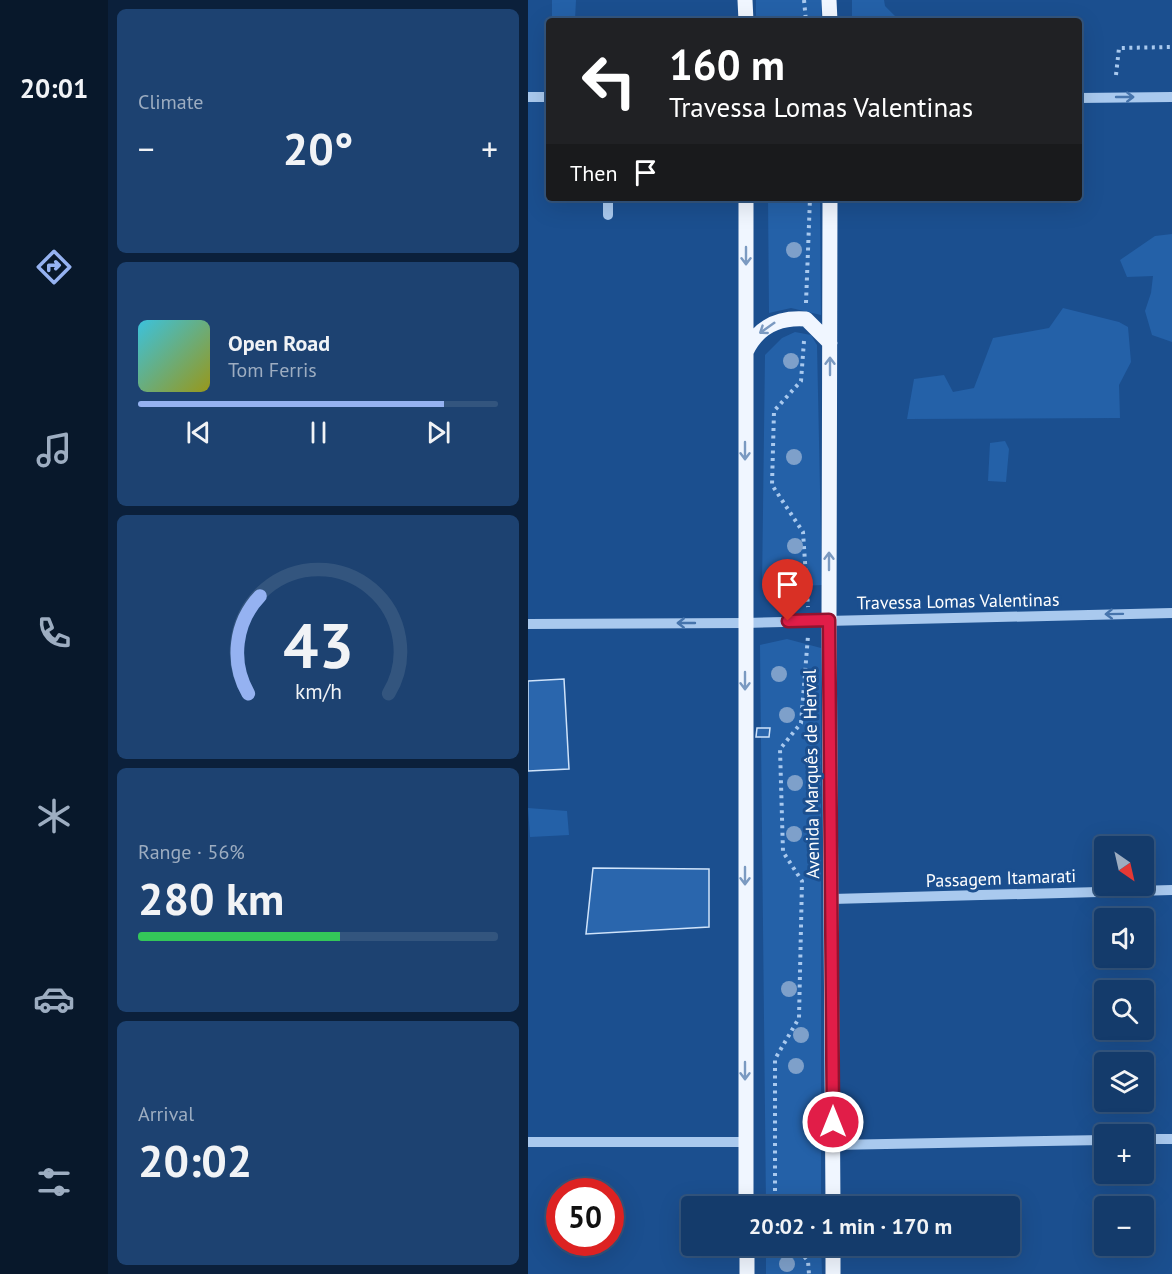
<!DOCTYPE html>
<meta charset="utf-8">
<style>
:root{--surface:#143b6b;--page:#1d4271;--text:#f1f3f6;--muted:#9dadc1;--line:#33557e;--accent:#95b2f1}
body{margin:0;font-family:"PT Sans",sans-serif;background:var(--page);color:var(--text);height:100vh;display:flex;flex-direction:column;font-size:22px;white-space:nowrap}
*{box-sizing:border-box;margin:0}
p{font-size:20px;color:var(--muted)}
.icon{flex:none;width:33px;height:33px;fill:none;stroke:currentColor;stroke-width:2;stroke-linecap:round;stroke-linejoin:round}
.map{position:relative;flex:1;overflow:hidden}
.sheet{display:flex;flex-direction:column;gap:9px;padding:9px;background:#0b203b;width:420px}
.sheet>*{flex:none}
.banner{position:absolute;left:18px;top:18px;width:536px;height:183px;border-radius:6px;box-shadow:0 6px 24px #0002,0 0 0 2px var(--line);background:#202124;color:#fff;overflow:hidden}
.needle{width:39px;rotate:146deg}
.buttons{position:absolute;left:566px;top:836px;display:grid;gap:12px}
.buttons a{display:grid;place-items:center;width:60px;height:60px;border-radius:6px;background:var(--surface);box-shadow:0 6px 24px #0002,0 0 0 2px var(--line);font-size:30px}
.speed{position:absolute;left:18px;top:1178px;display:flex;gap:12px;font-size:30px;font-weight:700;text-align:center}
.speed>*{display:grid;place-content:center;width:78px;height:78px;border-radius:50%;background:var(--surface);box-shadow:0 6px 24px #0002,0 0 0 2px var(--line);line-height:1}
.speed .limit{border:9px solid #d22;background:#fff;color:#111}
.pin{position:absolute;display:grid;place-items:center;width:51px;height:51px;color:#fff;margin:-62px -26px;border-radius:50% 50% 50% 0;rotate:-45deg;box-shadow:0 0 6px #0007}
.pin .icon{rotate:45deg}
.me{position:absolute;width:66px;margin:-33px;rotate:0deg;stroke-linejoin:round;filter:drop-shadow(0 0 4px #0008)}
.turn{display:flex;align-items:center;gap:21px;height:126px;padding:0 24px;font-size:27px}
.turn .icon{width:78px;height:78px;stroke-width:2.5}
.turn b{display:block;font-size:42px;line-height:51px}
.then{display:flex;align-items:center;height:57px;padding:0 24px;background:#0003;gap:12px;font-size:22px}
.big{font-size:45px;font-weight:600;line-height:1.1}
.sheet .card{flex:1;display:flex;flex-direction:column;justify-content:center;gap:9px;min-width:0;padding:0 21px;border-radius:9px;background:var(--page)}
.sheet .dial{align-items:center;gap:0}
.dial svg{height:156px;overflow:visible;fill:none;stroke:var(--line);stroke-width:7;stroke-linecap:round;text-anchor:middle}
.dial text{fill:var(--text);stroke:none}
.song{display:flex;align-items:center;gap:18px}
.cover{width:72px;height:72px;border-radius:9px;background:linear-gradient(135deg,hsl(190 70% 55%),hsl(60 70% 35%))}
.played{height:6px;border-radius:3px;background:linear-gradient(90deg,var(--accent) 85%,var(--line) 85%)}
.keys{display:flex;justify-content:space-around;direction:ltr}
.heat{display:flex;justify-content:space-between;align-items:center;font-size:33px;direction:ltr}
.charge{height:9px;border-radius:4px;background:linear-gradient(90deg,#34c759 56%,var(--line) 0)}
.trip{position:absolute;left:153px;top:1196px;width:339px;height:60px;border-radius:6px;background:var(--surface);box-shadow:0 6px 24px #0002,0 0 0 2px var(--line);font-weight:600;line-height:60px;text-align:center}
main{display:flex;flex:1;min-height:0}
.tabs{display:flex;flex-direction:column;width:108px;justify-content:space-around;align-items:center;background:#08182b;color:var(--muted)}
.tabs .icon{width:42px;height:42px}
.tabs .selected{color:var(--accent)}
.tabs b{font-size:27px;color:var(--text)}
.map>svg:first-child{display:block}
.green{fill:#2461a8}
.building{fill:#2a66ad;stroke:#cfe3fa;stroke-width:1.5}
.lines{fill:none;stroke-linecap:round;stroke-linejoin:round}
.path{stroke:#a9c9ee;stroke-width:4;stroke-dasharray:3 4.5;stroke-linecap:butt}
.minor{stroke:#a9c9ee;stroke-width:10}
.major{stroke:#f0f6ff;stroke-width:15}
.tree{fill:#7ea0ca}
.oneway{stroke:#4674ac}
.oneway2{stroke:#7b9ac1}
.route-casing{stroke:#92132f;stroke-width:15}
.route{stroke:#e11d48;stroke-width:10}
.labels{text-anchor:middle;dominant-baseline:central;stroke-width:6;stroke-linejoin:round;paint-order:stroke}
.street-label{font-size:18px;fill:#fff;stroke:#1b4f8f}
</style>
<main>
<nav class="tabs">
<b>20:01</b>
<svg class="icon selected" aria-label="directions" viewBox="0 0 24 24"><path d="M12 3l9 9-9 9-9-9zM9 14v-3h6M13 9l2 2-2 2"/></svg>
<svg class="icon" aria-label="music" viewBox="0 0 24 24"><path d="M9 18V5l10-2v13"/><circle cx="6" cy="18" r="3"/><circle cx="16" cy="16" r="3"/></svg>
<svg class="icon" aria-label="phone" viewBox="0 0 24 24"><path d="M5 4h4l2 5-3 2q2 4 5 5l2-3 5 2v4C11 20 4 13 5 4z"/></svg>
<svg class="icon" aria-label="climate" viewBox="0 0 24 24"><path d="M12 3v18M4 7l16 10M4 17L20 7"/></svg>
<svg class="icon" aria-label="car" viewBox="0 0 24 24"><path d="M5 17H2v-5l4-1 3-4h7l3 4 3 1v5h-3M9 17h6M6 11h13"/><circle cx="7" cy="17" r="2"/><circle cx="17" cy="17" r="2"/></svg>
<svg class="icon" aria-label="filters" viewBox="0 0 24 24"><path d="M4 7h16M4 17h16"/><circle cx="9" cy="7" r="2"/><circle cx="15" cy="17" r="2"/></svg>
</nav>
<section class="sheet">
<div class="card"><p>Climate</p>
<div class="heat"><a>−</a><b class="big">20°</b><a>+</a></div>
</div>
<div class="card">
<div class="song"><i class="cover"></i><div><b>Open Road</b><p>Tom Ferris</p></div></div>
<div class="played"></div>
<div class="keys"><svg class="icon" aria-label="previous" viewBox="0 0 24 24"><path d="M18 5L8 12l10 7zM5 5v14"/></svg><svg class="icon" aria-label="pause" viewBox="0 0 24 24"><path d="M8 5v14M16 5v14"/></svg><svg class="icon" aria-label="next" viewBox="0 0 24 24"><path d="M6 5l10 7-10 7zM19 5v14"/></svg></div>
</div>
<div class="card dial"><svg viewBox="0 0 100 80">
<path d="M14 69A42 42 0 1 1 86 69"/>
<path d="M14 69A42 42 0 0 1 20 19" stroke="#95b2f1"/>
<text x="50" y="56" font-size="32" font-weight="700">43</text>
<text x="50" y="72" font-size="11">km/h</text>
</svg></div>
<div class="card"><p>Range · 56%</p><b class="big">280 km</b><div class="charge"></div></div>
<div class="card"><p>Arrival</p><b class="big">20:02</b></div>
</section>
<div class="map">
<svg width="644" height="1274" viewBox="0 0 644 1274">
<rect width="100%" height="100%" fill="#1b4f8f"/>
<!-- green -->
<path class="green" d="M 24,0 L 48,0 L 47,20 L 24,21 Z
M 228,0 L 294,0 L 293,21 L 228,21 Z
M 324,0 L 356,0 L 357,6 L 372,21 L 324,21 Z
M 240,198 L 292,198 L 293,315 L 263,308 L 241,313 Z
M 644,234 L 644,342 L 624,335 L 617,311 L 623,293 L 625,276 L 599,277 L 592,260 L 627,236 Z
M 535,308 L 591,322 L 600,327 L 603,362 L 591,385 L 592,418 L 379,419 L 386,379 L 416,375 L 425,392 L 446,388 L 465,338 L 521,328 Z
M 267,332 L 283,335 L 289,345 L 294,585 L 234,588 L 237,355 L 254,338 Z
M 477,441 L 481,449 L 478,482 L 460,481 L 462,443 Z
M 259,639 L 293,648 L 293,1206 L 238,1206 L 232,645 Z
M 0,808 L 39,811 L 41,835 L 2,837 Z
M 238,1245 L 293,1245 L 294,1274 L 238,1274 Z"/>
<!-- building -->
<path class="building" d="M 36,679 L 41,769 L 0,771 L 0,681 Z
M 229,728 L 242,728 L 241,737 L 228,737 Z
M 65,868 L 181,869 L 181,927 L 58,934 Z"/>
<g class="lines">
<!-- path -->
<path class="path" d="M 276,0 L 278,21
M 588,75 L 591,48 L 644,47
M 278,303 L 282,198
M 276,341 L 273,381 L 246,411 L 244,485 L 275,532 L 280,607
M 247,1206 L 247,1059 L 271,1018 L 274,881 L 255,852 L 252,749 L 273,723 L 280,636
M 267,1245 L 280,1261 L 281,1274"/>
<!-- minor -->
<path class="minor" d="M 0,97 L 21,97
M 550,98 L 644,97
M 80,215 L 80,198
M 0,624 L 217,623 L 644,613
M 304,899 L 644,890
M 615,1139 L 644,1139
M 0,1142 L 217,1142
M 305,1145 L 576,1140"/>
<!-- major -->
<path class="major" d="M 217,0 L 218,21
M 301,0 L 302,21
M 218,198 L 218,1206
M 302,198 L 301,620 L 305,1206
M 218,352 C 230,326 251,317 278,319 L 302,343
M 219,1245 L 219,1274
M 305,1274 L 305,1245"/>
</g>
<!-- trees -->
<g class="tree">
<circle cx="266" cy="250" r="8"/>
<circle cx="263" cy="361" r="8"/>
<circle cx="266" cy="457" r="8"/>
<circle cx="267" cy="546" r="8"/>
<circle cx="251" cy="674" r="8"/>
<circle cx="259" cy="715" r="8"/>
<circle cx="267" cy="783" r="8"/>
<circle cx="266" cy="834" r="8"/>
<circle cx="261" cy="989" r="8"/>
<circle cx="273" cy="1035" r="8"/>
<circle cx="268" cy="1066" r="8"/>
<circle cx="259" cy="1264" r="8"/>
</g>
<!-- one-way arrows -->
<defs><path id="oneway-shaft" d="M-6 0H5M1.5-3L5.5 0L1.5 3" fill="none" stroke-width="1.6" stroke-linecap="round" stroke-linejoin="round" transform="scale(1.5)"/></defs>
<g class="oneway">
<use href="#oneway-shaft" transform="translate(597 97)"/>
<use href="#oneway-shaft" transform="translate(586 614) rotate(179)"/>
<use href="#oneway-shaft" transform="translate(158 623) rotate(180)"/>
</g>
<g class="oneway2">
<use href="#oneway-shaft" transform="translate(218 256) rotate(90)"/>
<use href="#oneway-shaft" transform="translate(239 328) rotate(145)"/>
<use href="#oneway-shaft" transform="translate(302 366) rotate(-90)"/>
<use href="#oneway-shaft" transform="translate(217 451) rotate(90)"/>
<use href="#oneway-shaft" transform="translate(301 561) rotate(-90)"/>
<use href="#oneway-shaft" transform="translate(217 681) rotate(90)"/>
<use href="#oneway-shaft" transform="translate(217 876) rotate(90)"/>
<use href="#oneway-shaft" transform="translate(217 1071) rotate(90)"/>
</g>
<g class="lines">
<!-- route casing -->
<g class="route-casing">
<path id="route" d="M 260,621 L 301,620 L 305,1122"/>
</g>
<!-- route -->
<use href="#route" class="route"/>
</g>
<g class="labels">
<!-- street labels -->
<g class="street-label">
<text transform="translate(430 601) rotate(-1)">Travessa Lomas Valentinas</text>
<text transform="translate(283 774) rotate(-91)">Avenida Marquês de Herval</text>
<text transform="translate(473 878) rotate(-2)">Passagem Itamarati</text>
</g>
</g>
</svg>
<div class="buttons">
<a><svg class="needle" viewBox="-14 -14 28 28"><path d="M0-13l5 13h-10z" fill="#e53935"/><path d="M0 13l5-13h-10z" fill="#9dadc1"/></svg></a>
<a><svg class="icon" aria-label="sound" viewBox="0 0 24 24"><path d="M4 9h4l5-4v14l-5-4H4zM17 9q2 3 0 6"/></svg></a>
<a><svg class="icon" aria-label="search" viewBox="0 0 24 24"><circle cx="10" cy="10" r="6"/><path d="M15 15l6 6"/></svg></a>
<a><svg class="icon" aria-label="layers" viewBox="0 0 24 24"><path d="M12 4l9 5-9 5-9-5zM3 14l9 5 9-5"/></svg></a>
<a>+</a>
<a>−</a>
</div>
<div class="speed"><div class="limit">50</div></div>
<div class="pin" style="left:260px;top:621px;background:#d93025"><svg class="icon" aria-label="arrive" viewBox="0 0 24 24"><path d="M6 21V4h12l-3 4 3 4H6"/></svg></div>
<svg class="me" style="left:305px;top:1122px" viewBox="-20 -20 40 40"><circle r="17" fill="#e11d48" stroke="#fff" stroke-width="3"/><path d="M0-11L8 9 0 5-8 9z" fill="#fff"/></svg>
<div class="trip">20:02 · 1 min · 170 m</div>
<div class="banner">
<div class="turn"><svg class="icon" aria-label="left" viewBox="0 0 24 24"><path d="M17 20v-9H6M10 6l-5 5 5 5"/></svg><div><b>160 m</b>Travessa Lomas Valentinas</div></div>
<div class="then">Then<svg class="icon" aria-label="arrive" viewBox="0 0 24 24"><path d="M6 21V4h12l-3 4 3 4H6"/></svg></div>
</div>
</div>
</main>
